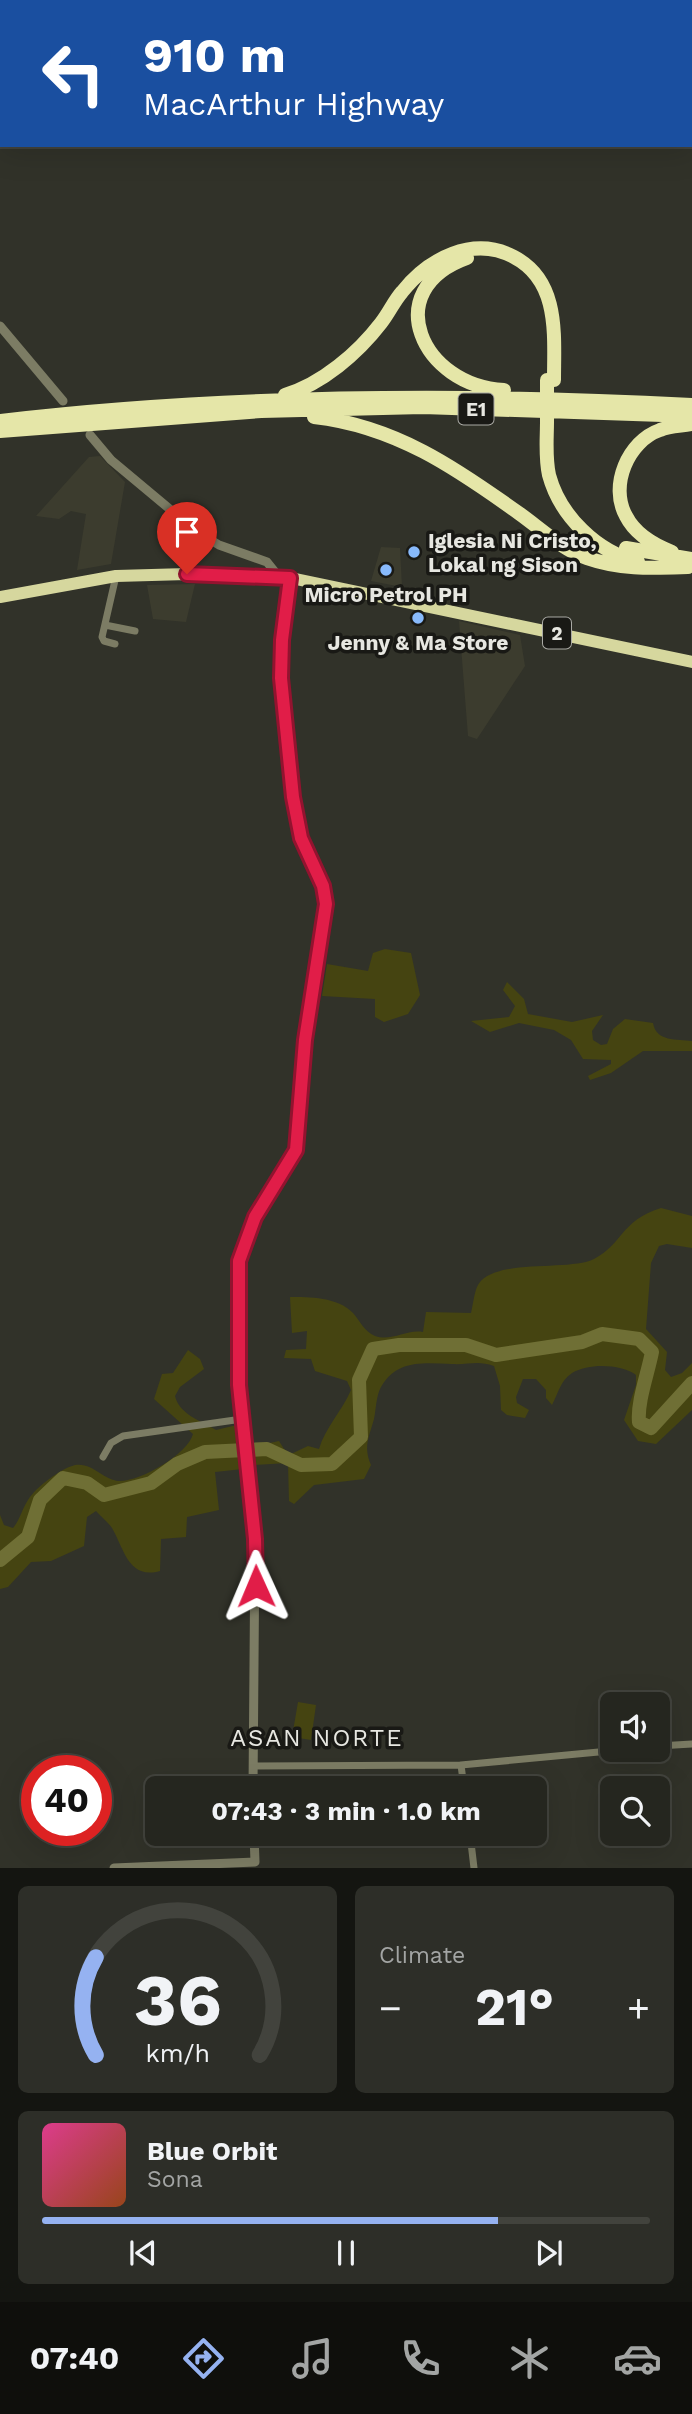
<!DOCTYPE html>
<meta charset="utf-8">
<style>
:root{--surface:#25261f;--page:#2d2e28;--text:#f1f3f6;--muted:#a3a5a4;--line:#42433d;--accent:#95b2f1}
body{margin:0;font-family:"Work Sans",sans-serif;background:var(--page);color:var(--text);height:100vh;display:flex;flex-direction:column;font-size:26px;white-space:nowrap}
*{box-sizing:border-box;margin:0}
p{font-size:23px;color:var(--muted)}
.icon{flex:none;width:38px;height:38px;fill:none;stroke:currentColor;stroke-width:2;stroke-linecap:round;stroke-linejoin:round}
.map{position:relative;height:1868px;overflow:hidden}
.drawer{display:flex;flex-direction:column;gap:18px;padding:18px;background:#141511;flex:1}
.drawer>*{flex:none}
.hud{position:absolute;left:0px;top:0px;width:693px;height:147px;box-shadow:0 7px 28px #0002,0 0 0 2px var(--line);background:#1a4fa0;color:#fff;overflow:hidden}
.tools{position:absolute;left:600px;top:1692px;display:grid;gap:14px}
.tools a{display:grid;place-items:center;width:70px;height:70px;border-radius:10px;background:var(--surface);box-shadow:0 7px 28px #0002,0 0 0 2px var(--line);font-size:35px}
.speed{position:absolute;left:21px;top:1755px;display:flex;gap:14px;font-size:35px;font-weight:700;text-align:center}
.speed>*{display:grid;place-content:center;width:91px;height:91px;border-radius:50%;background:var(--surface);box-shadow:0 7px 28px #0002,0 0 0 2px var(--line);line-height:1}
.speed .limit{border:10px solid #d22;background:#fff;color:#111}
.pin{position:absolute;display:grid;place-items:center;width:60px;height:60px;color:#fff;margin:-72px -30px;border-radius:50% 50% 50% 0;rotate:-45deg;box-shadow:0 0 7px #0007}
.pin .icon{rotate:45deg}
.me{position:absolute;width:77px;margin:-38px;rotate:359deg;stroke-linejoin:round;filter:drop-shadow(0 0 5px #0008)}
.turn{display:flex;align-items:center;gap:24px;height:147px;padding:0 28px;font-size:32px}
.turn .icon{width:91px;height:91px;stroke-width:2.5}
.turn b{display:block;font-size:49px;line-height:60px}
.big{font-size:52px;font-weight:700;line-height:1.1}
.drawer .tile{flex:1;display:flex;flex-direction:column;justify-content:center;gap:10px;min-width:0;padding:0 24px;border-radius:10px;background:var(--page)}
.drawer .dial{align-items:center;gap:0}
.dial svg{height:182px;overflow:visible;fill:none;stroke:var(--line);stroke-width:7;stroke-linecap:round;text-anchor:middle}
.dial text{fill:var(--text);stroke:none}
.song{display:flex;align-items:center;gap:21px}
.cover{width:84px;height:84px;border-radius:10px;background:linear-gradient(135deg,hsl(330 70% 55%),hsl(20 70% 35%))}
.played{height:7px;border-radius:4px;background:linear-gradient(90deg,var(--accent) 75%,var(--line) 75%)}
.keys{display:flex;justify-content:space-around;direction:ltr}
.heat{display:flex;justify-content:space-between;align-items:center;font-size:38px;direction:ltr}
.drawer .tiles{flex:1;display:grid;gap:18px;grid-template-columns:1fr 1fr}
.tile:last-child{grid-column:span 2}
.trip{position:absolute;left:145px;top:1776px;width:402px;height:70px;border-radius:10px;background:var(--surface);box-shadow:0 7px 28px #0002,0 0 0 2px var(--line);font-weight:700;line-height:70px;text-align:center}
.menu{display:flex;height:112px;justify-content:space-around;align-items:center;background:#0f0f0c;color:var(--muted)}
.menu .icon{width:49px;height:49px}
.menu .active{color:var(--accent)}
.menu b{font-size:32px;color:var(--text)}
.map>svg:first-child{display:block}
.built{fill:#3c3c2e}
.green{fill:#454411}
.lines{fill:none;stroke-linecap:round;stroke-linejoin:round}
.river{stroke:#6f6f35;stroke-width:14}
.minor{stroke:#7c7c64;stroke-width:7}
.tertiary{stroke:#7c7c64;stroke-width:9}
.trunk{stroke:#d6d79e;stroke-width:12}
.motorway{stroke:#e5e6a8;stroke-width:14}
.motorway-bridge{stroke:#e5e6a8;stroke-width:14}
.route-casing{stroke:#92132f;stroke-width:18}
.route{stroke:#e11d48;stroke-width:12}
.poi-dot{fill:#88bafc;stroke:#191915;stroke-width:2.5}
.labels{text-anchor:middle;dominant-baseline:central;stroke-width:7;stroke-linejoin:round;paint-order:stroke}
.shield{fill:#191915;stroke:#a9a9a4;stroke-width:2}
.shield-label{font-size:19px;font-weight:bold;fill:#e7e7e1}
.poi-label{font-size:21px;font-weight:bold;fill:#e7e7e1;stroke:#191915}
.quarter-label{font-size:24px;letter-spacing:2px;fill:#e7e7e1;stroke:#191915}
</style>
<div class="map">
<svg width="692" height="1868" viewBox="0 0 692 1868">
<rect width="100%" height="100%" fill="#313229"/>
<!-- built -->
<path class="built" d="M 100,456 L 125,482 L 111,564 L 77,570 L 86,514 L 71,511 L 59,519 L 36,516 L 89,457 Z
M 381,547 L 400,548 L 402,587 L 371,581 Z
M 195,584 L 186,622 L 153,619 L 147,585 Z
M 459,621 L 520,635 L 525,666 L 477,739 L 468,736 Z"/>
<!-- green -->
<path class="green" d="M 385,949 L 411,953 L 420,995 L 408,1014 L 384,1022 L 375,1017 L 375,999 L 322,996 L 327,964 L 368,971 L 373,953 Z
M 507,982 L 524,999 L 528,1014 L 572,1022 L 603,1015 L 592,1031 L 593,1040 L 601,1045 L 607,1044 L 613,1029 L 625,1019 L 653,1023 C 656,1042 677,1039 692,1041 L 692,1051 L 643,1051 L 611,1073 L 590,1080 L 588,1076 L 611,1064 L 611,1060 L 583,1059 L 571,1040 L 554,1030 L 519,1023 L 490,1032 L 471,1021 L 509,1017 L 515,1006 L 503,990 Z
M 661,1208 L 692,1216 L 692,1248 L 667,1244 L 659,1246 L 651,1263 L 646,1329 L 667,1352 L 665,1370 L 671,1377 L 682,1373 L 692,1363 L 692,1410 L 656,1444 L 638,1441 L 624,1420 L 636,1385 L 636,1375 C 621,1364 589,1363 572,1373 C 560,1381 558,1394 552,1405 L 546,1398 L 546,1390 L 536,1379 L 523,1379 L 516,1397 L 517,1403 L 529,1410 L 525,1418 L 507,1415 L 501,1410 L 500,1386 L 494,1366 C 478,1360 468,1365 452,1364 C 424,1363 397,1359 381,1387 C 376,1396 376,1410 374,1419 C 369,1437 363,1447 371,1465 L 364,1479 L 314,1485 L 294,1504 L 289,1501 L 288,1463 L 254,1465 L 251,1447 L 279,1441 L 284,1449 L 291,1454 L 308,1446 L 319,1449 C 325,1428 342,1411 351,1390 L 347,1381 L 315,1371 L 311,1359 L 284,1358 L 286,1350 L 306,1349 L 307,1331 L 292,1333 L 290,1297 C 309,1297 338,1297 353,1313 C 360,1321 364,1331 375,1336 C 392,1342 406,1329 423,1332 L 426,1312 L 471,1313 C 473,1305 474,1294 477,1287 C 490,1257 569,1272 594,1259 C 623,1244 620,1221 661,1208 Z
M 188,1350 L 200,1359 L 204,1369 L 180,1387 L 175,1396 C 179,1414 201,1421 216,1430 L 237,1425 L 243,1469 L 215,1472 L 219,1510 L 187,1517 L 186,1537 L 161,1539 L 160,1571 C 128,1580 124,1548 112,1528 C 108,1522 101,1517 96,1511 L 87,1517 L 84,1546 L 51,1561 L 31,1562 L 8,1587 L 0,1589 L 0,1515 L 4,1525 L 13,1528 C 20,1520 22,1509 28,1500 C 36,1487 60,1469 75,1465 C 93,1462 104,1481 120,1481 C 141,1481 188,1454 193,1434 L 154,1399 L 162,1374 L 173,1373 Z
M 298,1702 L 316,1705 L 311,1740 L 292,1737 Z"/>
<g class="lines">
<!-- river -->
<path class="river" d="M 0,1560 L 28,1537 L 40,1500 L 63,1478 L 87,1483 L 104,1495 L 151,1483 L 177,1464 L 205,1452 L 267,1449 L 301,1465 L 332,1464 L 361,1437 L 359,1380 L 373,1349 L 399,1345 L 466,1345 L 496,1355 L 582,1342 L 602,1334 L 639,1339 L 652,1352 C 648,1373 637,1402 639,1422 L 651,1428 L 692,1383"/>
<!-- minor -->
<path class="minor" d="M 105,625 L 135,631
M 115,644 L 104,641 L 102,637 L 116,576
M 103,1457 L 111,1443 L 123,1436 L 242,1419
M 658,1746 L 692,1744
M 461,1765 L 464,1788
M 253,1766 L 461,1765 L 620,1750
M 470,1834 L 474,1868"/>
<!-- tertiary -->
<path class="tertiary" d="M 0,326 L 63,401
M 90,435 L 111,460 L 196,531 L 219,545 L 267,562 L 279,577
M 253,1788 L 255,1539 L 239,1386 L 238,1261 L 255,1217 L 296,1150 L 305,1040 L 326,904 C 324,876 305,855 299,828 C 282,746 278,661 291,578
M 114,1868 L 255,1862 L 254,1834"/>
<!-- trunk -->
<path class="trunk" d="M 187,574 L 196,531
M 0,597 L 116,576 L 187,574 L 291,578 L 692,662"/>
<!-- motorway -->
<path class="motorway" d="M 467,258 C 378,290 422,386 504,390
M 285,395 C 322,384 358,353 381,323 C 389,313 394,301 402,292 C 428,259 473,235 514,257 C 560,281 554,335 554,380
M 314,417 C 395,426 456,468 520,514 C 541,529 563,550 587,558 C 621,570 654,568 688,567
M 0,421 C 230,394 461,393 692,405
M 547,421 C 547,439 545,457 549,475 C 560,516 597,552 638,562
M 0,431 L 261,411 L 423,407 L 692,416
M 626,548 L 692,559
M 672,552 C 654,545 635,534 626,516 C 609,486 628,441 660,430 C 669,426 682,426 692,424"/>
<!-- motorway-bridge -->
<path class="motorway-bridge" d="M 547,421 L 547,380"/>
</g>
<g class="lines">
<!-- route casing -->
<g class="route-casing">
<path id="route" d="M 187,574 L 290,578 L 282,640 L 281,678 L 293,797 L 301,838 L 323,886 L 326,904 L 305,1040 L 296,1150 L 255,1217 L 239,1261 L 239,1385 L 255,1539 L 256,1586"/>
</g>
<!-- route -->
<use href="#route" class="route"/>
</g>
<!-- markers -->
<g class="poi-dot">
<circle cx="414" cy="552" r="7"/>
<circle cx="386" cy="570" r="7"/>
<circle cx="418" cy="618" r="7"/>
</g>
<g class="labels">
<!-- shield labels -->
<g class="shield">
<rect x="458.5" y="393.5" width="35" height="31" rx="5"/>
<rect x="543" y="617.5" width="28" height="31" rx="5"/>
</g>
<g class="shield-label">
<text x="476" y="409">E1</text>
<text x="557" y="633">2</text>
</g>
<!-- poi labels -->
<g class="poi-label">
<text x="428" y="540" text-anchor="start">Iglesia Ni Cristo,<tspan x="428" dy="24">Lokal ng Sison</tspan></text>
<text x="386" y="594">Micro Petrol PH</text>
<text x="418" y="642">Jenny &amp; Ma Store</text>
</g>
<!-- quarter labels -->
<g class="quarter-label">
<text x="317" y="1738">ASAN NORTE</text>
</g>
</g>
</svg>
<div class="tools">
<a><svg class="icon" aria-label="sound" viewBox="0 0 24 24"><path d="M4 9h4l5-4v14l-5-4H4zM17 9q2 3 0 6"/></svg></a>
<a><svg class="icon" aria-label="search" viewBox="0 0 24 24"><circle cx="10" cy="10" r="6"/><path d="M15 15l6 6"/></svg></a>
</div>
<div class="speed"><div class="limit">40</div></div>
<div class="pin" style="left:187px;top:574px;background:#d93025"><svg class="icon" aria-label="arrive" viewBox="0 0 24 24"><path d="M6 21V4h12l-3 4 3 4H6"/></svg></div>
<svg class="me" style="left:256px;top:1586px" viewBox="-20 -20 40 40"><path d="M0-17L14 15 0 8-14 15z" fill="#e11d48" stroke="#fff" stroke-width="4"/></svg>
<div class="trip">07:43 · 3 min · 1.0 km</div>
<div class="hud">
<div class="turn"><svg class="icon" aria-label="left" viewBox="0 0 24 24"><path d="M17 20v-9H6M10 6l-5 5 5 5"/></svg><div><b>910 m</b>MacArthur Highway</div></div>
</div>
</div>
<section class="drawer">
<div class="tiles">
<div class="tile dial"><svg viewBox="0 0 100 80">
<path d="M14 69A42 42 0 1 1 86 69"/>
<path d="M14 69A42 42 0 0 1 14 26" stroke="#95b2f1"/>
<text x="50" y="56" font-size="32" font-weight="700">36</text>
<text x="50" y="72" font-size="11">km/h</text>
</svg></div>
<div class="tile"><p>Climate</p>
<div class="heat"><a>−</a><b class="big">21°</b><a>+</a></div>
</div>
<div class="tile">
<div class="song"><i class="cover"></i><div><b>Blue Orbit</b><p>Sona</p></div></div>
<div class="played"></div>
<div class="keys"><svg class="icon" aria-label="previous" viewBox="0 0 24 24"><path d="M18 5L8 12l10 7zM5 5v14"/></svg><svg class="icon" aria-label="pause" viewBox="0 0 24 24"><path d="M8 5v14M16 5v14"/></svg><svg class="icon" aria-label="next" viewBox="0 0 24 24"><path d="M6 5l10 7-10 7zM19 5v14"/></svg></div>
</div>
</div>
</section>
<nav class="menu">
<b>07:40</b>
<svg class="icon active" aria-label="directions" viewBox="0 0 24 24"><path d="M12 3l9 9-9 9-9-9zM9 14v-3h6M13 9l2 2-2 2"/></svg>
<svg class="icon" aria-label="music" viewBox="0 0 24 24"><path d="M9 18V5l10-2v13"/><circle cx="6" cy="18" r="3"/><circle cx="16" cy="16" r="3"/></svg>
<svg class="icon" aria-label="phone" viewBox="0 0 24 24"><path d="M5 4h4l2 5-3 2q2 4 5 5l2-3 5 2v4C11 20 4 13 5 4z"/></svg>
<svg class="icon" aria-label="climate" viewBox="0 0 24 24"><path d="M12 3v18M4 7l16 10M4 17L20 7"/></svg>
<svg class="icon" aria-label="car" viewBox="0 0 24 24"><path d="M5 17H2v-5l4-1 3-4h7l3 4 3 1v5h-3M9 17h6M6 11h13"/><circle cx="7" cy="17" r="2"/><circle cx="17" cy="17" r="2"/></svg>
</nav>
